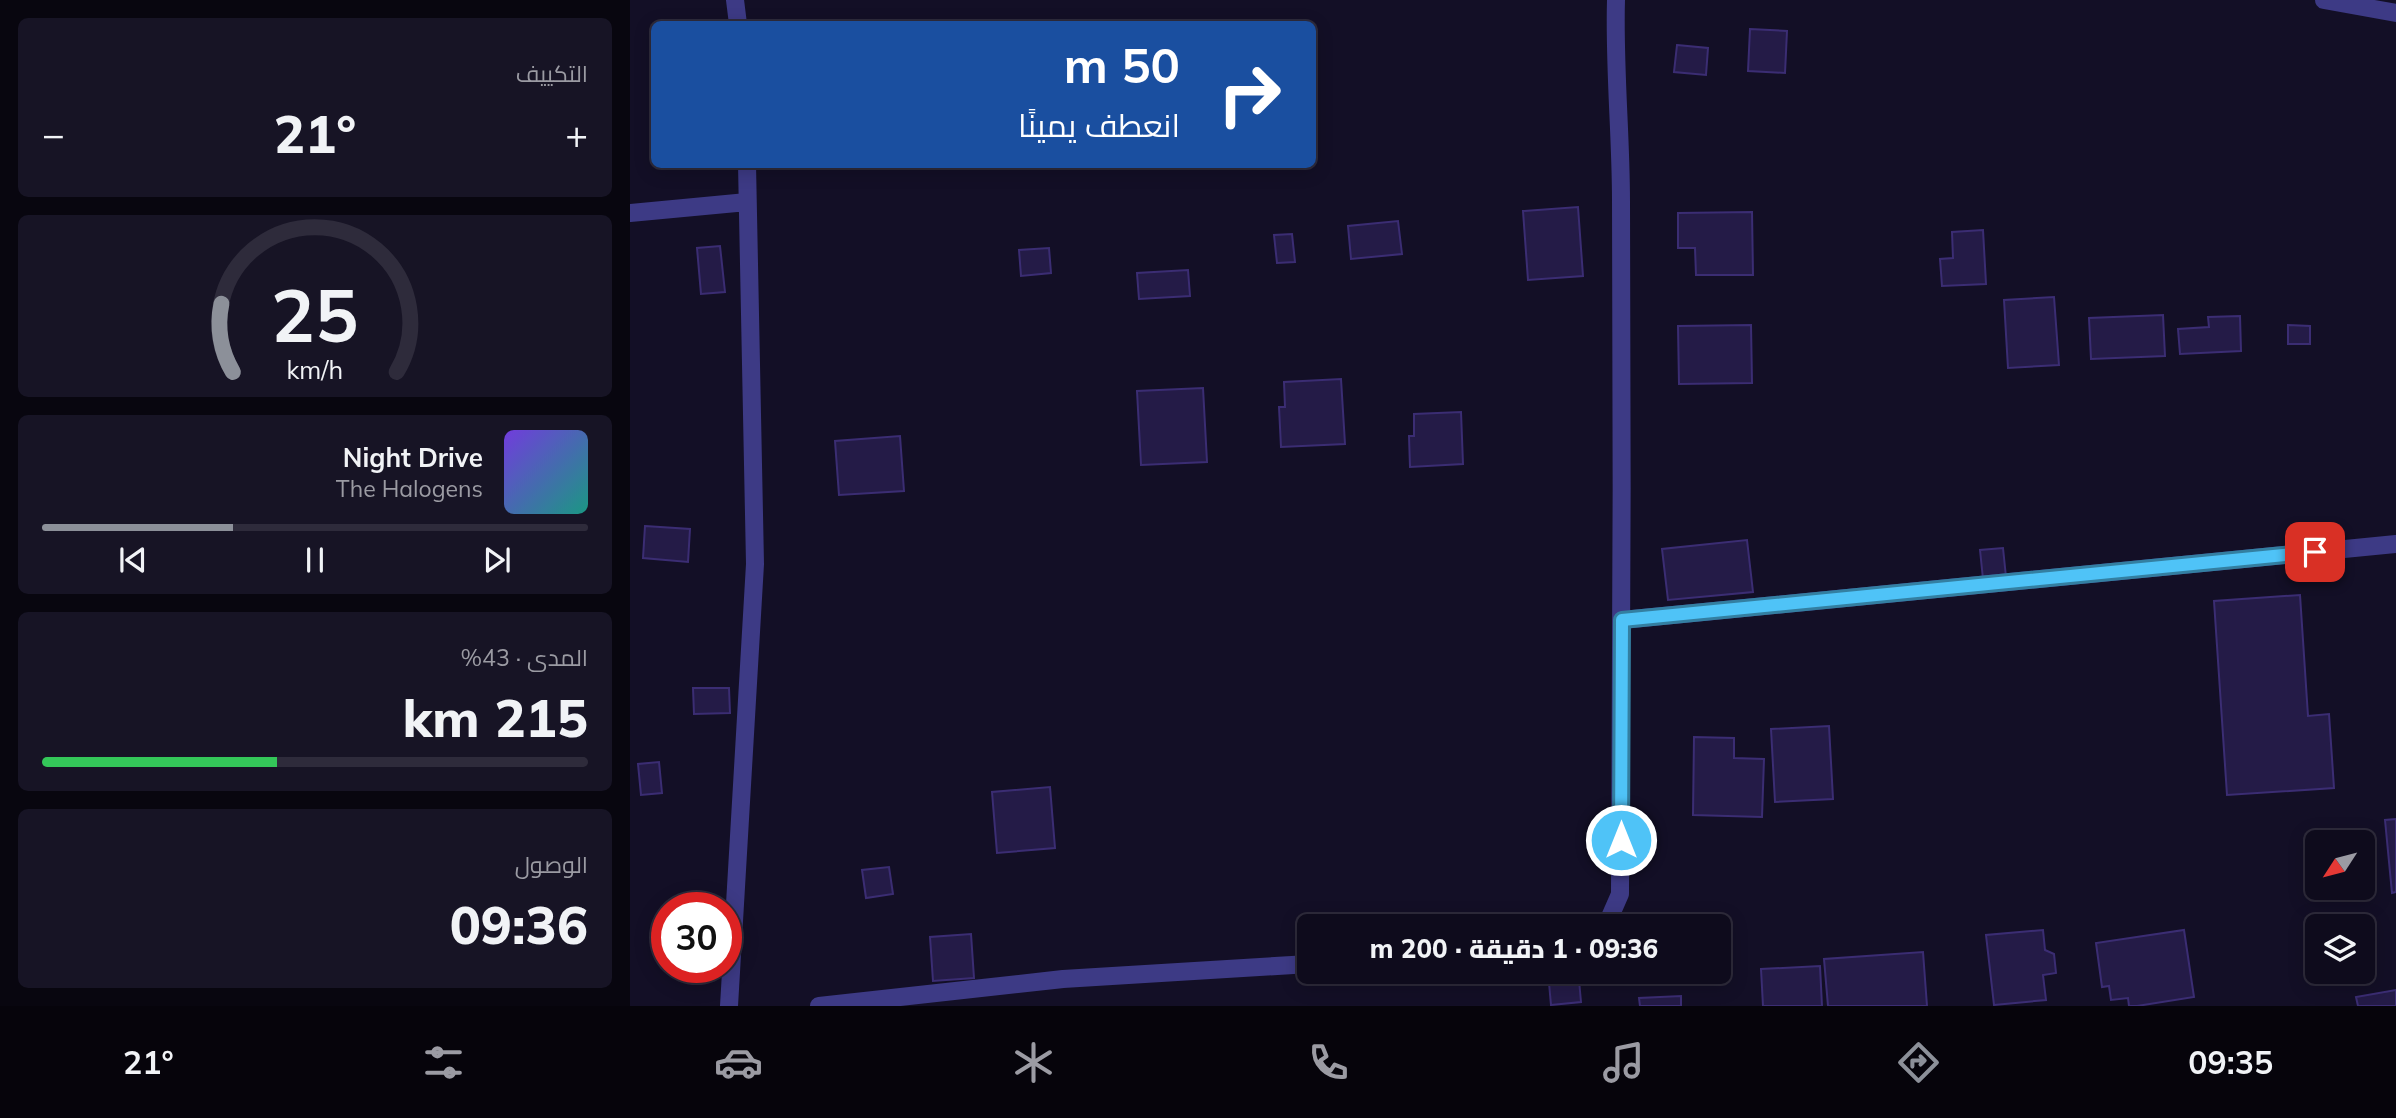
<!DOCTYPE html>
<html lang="ar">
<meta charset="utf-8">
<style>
:root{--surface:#0e0b1c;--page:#171425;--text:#f1f3f6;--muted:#9b9ba3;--line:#2e2b3b;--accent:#8c9099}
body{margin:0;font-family:Mulish,Cairo,sans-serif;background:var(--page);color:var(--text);direction:rtl;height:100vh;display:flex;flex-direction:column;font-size:26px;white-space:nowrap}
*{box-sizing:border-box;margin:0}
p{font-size:23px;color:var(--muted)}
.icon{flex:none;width:38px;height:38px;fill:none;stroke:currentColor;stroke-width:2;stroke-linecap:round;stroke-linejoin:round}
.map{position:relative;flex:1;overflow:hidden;direction:ltr}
.sheet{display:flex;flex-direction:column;gap:18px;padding:18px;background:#08060f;width:630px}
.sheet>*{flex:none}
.banner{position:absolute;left:21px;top:21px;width:665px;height:147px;border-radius:10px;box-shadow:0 4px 18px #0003,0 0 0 2px var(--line);direction:rtl;background:#1a4fa0;color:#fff;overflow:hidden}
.needle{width:46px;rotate:234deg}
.fabs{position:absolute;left:1675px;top:830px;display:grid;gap:14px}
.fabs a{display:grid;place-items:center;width:70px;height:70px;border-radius:10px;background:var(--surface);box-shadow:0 4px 18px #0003,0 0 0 2px var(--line);font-size:35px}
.speed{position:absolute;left:21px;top:892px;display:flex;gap:14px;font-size:35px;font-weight:700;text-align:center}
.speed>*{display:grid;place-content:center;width:91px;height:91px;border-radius:50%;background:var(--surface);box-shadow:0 4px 18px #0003,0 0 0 2px var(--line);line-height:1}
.speed .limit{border:10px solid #d22;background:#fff;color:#111}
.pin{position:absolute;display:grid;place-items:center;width:60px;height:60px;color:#fff;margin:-30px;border-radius:14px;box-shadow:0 4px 10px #0006}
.me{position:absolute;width:77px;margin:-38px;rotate:0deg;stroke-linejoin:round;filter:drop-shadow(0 0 5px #0008)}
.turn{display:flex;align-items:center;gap:24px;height:147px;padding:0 21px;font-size:32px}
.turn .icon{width:91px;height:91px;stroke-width:2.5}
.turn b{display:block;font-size:49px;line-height:60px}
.big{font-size:52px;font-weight:800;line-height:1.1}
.sheet .tile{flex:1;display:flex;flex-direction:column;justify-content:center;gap:10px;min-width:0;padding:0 24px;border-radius:10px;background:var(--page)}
.sheet .dial{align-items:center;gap:0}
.dial svg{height:182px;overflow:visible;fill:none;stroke:var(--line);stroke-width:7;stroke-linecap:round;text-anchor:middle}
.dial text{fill:var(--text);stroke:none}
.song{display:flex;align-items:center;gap:21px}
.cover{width:84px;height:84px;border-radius:10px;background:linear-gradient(135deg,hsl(260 70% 55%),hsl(170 70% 35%))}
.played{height:7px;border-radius:4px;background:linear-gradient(90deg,var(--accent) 35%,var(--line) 35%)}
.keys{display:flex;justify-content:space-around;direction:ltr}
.heat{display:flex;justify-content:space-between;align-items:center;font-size:38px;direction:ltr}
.charge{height:10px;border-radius:5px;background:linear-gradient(90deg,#34c759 43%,var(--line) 0)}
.trip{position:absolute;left:667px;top:914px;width:434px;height:70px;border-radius:10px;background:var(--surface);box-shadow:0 4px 18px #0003,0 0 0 2px var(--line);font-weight:800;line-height:70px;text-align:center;direction:rtl}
.menu{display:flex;height:112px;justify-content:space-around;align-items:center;background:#06040b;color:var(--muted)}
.menu .icon{width:49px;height:49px}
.menu .on{color:var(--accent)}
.menu b{font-size:32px;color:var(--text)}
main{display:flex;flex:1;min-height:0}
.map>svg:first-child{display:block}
.building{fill:#241b47;stroke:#3b2d73;stroke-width:2}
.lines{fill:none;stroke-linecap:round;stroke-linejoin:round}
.minor{stroke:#3d3a85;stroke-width:18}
.route-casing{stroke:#337fa1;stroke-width:18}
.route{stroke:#4fc3f7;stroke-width:12}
</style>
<main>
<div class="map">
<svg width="1766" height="1006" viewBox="0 0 1766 1006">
<rect width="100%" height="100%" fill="#130f26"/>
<!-- building -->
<path class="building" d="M 1120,29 L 1157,31 L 1155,73 L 1118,71 Z
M 1047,45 L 1078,48 L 1076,75 L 1044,72 Z
M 948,207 L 953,276 L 898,280 L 893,211 Z
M 1122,212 L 1123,275 L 1066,275 L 1065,248 L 1048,248 L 1048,213 Z
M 768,221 L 772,254 L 721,259 L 718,226 Z
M 1353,230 L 1356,284 L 1312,286 L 1310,259 L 1323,258 L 1322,232 Z
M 662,234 L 665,262 L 647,263 L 644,235 Z
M 90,246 L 95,292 L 71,294 L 67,248 Z
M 419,248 L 421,273 L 391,276 L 389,250 Z
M 558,270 L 560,296 L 509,299 L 507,273 Z
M 1424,297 L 1429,365 L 1378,368 L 1374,300 Z
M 1533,315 L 1535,356 L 1461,359 L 1459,318 Z
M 1610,316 L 1611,351 L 1550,354 L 1548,329 L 1579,327 L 1578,317 Z
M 1121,325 L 1122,383 L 1049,384 L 1048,326 Z
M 1658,325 L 1680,326 L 1680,344 L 1658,344 Z
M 711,379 L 715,444 L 651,447 L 649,407 L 655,407 L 654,382 Z
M 573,388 L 577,462 L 511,465 L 507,391 Z
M 831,412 L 833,464 L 780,467 L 779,436 L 784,436 L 784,414 Z
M 270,436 L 274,491 L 209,495 L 205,441 Z
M 15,526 L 60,529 L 58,562 L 13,558 Z
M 1117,540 L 1123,592 L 1038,600 L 1032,549 Z
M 1373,548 L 1376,577 L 1353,579 L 1350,550 Z
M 1670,595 L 1678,716 L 1699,714 L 1704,788 L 1597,795 L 1584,601 Z
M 63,688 L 99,688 L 100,713 L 64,714 Z
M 1199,726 L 1203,799 L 1145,802 L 1141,729 Z
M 1064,737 L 1104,738 L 1104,758 L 1134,759 L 1132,817 L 1063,815 Z
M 29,762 L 32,793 L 11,795 L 8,764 Z
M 420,787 L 425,848 L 367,853 L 362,792 Z
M 1766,819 L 1766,892 L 1762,893 L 1755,820 Z
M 259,867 L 263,894 L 236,898 L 232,870 Z
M 1413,930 L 1415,950 L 1424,954 L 1426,973 L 1413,975 L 1416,1000 L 1364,1005 L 1356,935 Z
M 1554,930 L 1564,997 L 1507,1006 L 1499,1006 L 1498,998 L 1481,1000 L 1479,986 L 1472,987 L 1466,943 Z
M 341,934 L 344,978 L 303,981 L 300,937 Z
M 1293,952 L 1297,1006 L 1198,1006 L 1194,959 Z
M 1190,966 L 1192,1006 L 1133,1006 L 1131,969 Z
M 949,980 L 951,1002 L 921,1005 L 919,983 Z
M 1766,990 L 1766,1006 L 1728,1006 L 1726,997 Z
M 1051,996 L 1051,1006 L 1010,1006 L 1009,998 Z"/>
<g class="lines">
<!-- minor -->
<path class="minor" d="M 105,0 L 108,24
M 1694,0 L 1766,13
M 0,213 L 117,202
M 992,620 L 1766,544
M 976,926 L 990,894 C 992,663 992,432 991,201 C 991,134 984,67 986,0
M 99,1006 L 125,564 L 117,164
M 189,1006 L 433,979 L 679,964"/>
</g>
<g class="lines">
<!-- route casing -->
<g class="route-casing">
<path id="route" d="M 991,840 L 992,620 L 1685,552"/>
</g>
<!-- route -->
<use href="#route" class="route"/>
</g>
</svg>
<div class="fabs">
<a><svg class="needle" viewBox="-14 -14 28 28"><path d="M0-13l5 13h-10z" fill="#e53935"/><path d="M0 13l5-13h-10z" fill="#9b9ba3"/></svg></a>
<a><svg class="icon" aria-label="layers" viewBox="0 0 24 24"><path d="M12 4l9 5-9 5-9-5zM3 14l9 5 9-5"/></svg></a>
</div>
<div class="speed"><div class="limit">30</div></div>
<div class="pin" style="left:1685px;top:552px;background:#d93025"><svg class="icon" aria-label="arrive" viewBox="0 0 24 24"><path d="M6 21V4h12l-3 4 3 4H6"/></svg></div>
<svg class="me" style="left:991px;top:840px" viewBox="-20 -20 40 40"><circle r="17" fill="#4fc3f7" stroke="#fff" stroke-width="3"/><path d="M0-11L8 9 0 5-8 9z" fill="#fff"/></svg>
<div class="trip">09:36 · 1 دقيقة · 200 m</div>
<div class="banner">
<div class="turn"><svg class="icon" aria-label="right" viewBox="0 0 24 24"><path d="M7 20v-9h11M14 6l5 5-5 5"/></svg><div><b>50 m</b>انعطف يمينًا</div></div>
</div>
</div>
<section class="sheet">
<div class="tile"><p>التكييف</p>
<div class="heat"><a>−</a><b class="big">21°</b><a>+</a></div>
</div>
<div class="tile dial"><svg viewBox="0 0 100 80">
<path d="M14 69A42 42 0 1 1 86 69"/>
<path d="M14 69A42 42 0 0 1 9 39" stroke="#8c9099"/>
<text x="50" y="56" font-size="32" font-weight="700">25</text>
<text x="50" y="72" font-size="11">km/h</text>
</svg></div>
<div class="tile">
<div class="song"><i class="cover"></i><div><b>Night Drive</b><p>The Halogens</p></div></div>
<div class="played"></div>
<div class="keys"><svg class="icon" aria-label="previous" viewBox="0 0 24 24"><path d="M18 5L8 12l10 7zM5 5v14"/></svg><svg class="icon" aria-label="pause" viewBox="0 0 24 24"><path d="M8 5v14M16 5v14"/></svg><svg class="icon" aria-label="next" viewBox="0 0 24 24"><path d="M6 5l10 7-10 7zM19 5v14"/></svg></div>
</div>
<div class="tile"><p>المدى · 43%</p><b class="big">215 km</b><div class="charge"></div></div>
<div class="tile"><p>الوصول</p><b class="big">09:36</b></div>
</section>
</main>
<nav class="menu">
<b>09:35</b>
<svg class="icon on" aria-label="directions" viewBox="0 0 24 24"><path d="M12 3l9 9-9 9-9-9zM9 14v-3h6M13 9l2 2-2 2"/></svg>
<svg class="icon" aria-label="music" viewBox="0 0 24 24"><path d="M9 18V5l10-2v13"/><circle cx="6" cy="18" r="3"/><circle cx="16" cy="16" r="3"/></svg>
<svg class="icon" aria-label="phone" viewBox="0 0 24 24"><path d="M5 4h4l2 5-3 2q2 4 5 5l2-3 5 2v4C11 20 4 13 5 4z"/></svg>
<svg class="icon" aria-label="climate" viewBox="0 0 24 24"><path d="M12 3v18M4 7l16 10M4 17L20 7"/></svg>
<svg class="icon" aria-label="car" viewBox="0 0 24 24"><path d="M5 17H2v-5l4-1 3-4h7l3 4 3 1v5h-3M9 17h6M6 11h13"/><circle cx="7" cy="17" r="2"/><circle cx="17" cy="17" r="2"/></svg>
<svg class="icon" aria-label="filters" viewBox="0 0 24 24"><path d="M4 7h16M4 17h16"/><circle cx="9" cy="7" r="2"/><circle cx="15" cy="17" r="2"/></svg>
<b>21°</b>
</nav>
